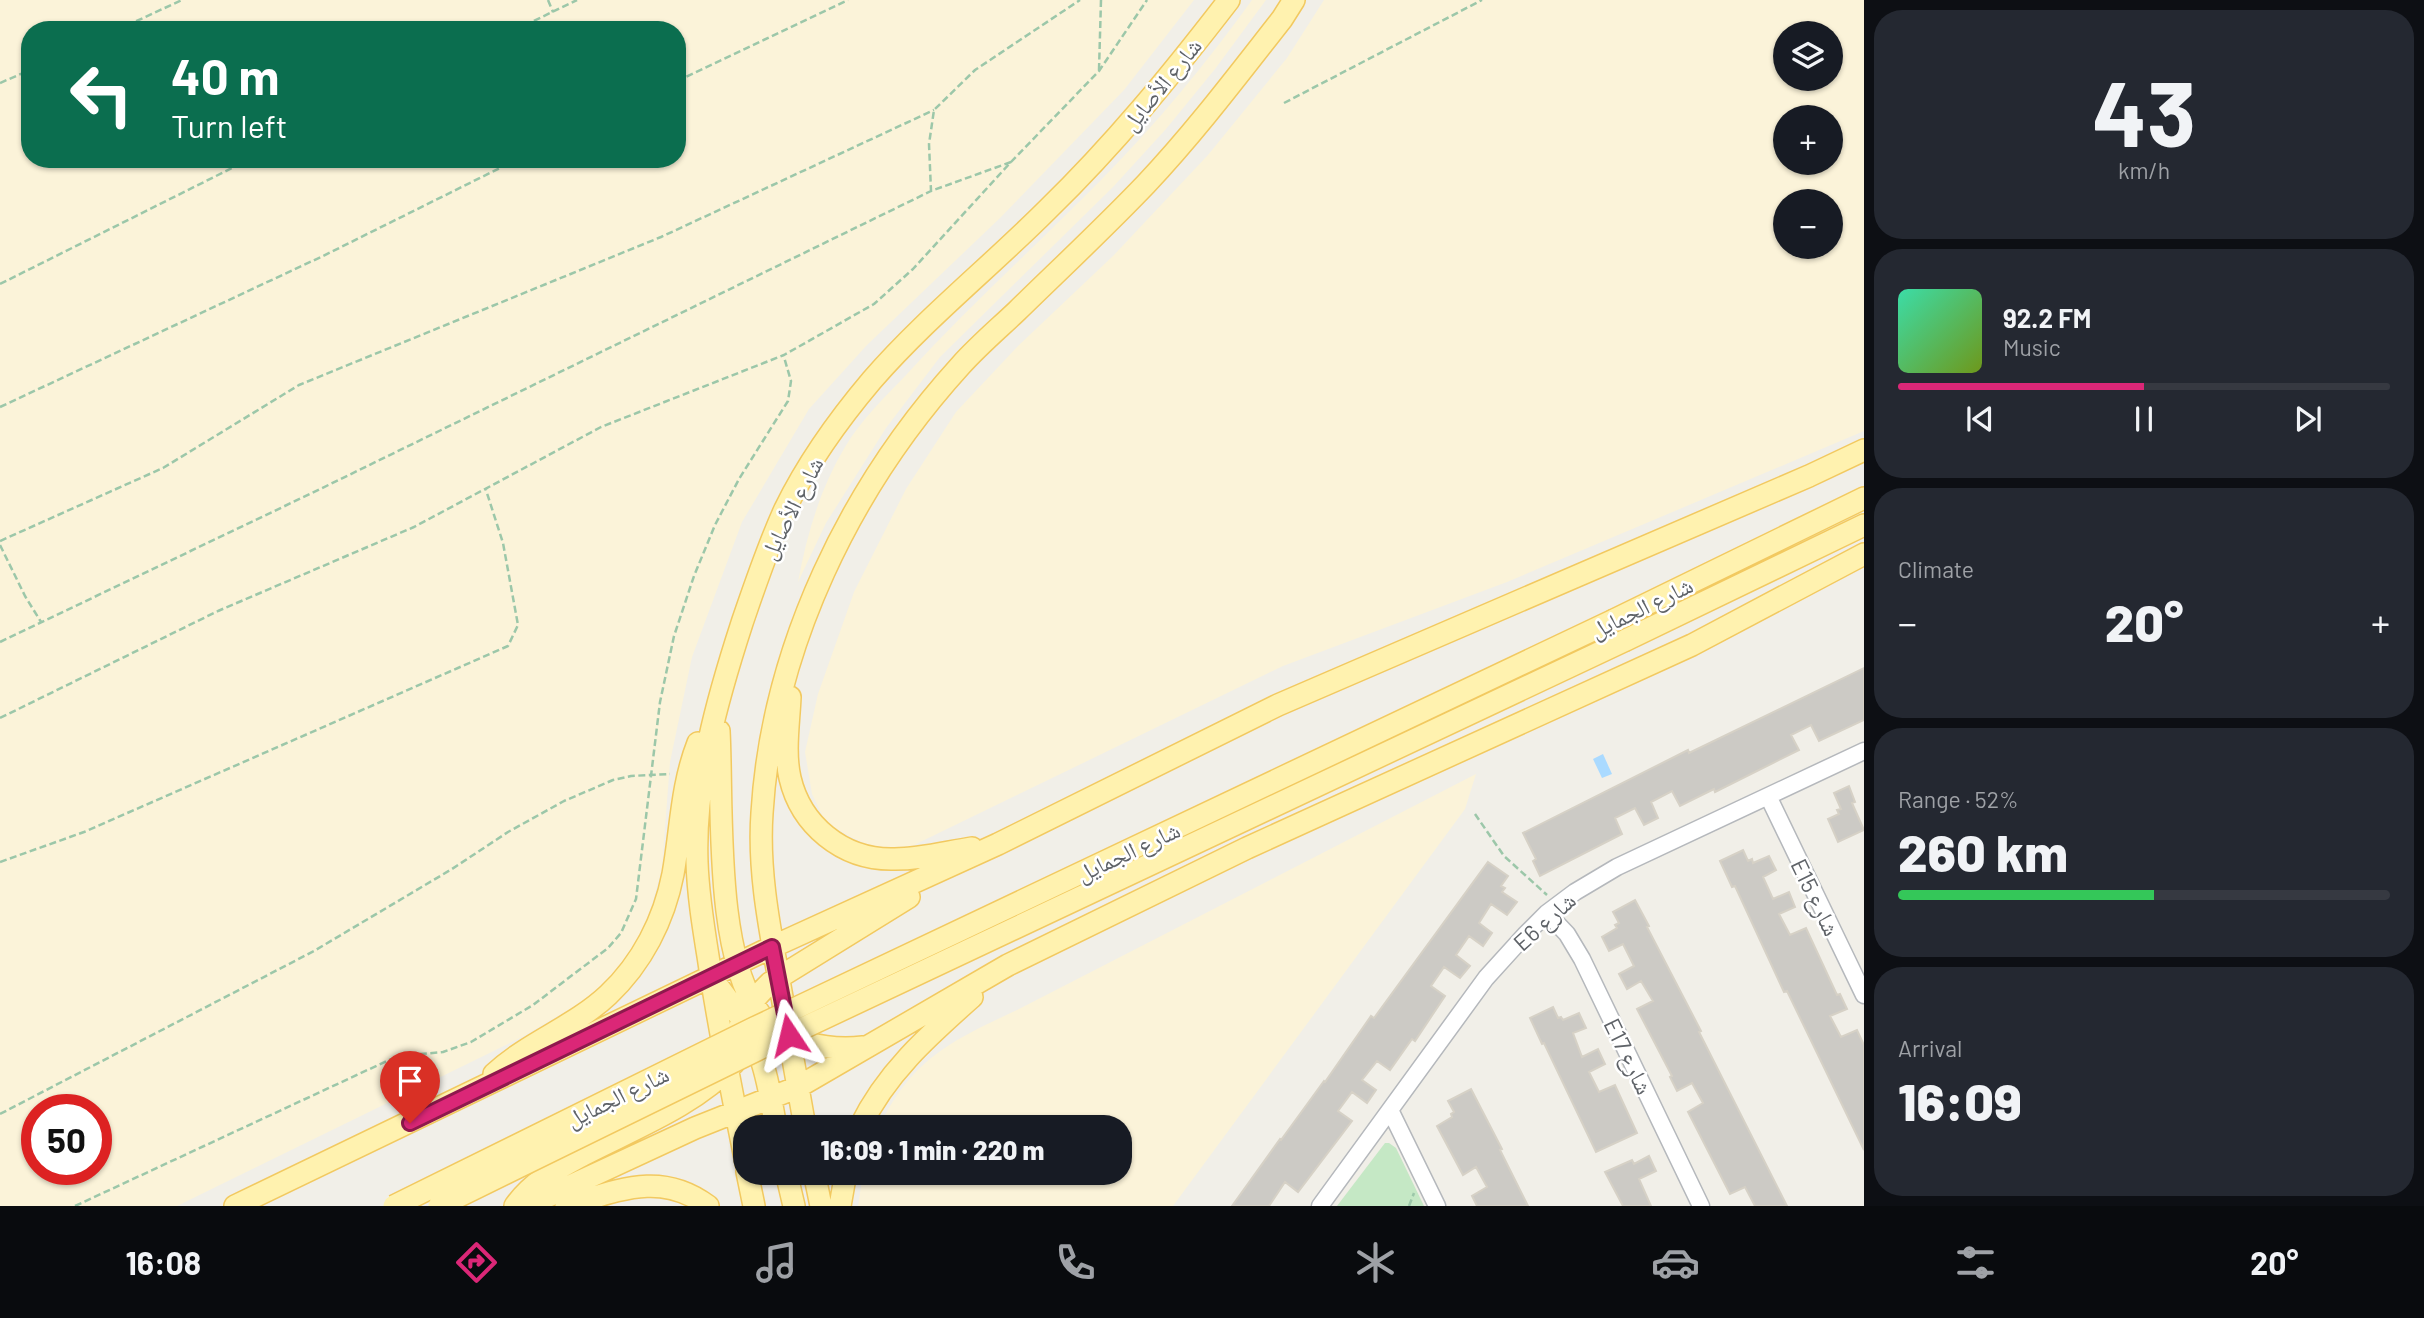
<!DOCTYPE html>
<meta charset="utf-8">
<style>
:root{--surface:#171b24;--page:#242831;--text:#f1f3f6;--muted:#9ea1a6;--line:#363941;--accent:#db2777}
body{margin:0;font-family:Barlow,"Noto Naskh Arabic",sans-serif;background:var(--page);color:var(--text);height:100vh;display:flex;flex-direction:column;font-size:26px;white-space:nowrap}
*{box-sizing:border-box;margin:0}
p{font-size:23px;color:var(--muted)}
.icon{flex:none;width:38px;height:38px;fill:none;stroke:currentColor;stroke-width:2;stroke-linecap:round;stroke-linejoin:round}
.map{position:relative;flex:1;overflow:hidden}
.side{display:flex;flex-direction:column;gap:10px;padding:10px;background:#0d0f14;width:560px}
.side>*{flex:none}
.banner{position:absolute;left:21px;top:21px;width:665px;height:147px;border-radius:28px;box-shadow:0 2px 5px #0004;background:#0b6e4f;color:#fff;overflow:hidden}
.buttons{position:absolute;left:1773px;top:21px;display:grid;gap:14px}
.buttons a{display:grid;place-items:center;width:70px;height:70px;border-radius:50%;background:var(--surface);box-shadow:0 2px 5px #0004;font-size:35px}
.speed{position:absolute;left:21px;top:1094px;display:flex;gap:14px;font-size:35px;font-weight:700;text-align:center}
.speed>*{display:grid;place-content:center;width:91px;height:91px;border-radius:50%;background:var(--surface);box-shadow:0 2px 5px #0004;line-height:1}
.speed .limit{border:10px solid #d22;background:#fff;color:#111}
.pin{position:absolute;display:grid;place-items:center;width:60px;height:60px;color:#fff;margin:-72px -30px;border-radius:50% 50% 50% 0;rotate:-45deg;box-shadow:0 0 7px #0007}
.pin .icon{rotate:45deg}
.me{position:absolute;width:77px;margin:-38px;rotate:350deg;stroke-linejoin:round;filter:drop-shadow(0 0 5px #0008)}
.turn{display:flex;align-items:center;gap:24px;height:147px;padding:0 35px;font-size:32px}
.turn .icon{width:91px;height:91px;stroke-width:2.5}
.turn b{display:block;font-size:49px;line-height:60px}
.big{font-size:52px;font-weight:800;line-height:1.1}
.side .widget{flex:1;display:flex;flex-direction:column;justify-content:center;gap:10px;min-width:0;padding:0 24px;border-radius:28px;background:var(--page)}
.side .dial{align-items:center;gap:0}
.dial b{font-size:91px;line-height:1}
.song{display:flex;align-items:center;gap:21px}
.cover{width:84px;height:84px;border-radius:10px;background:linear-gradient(135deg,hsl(160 70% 55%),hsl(80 70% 35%))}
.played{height:7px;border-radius:4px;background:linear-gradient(90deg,var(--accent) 50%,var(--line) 50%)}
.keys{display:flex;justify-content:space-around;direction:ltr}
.heat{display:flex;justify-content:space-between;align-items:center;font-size:38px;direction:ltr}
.charge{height:10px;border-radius:5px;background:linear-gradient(90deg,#34c759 52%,var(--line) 0)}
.trip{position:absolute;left:733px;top:1115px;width:399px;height:70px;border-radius:28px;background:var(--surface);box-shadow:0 2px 5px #0004;font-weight:800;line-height:70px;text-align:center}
.tabs{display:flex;height:112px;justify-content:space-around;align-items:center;background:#090b0e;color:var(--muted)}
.tabs .icon{width:49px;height:49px}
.tabs .selected{color:var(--accent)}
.tabs b{font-size:32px;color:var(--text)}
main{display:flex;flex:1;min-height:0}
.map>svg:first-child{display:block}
.green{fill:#c5e8c5}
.sand{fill:#fbf3d9;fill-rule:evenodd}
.water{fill:#aadaff}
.building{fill:#cccac5;stroke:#d6d1c6;stroke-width:2}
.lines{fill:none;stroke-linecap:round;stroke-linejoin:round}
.minor-casing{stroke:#b5b8bc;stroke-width:19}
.major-casing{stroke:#f2c960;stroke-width:24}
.path{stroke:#9cc7a9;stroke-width:2.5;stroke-dasharray:7 3.5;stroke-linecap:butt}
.minor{stroke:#fff;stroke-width:16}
.major{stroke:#fff2af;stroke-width:21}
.major-bridge-casing{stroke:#f2c960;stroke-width:24;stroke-linecap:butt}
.major-bridge{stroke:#fff2af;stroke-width:21}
.route-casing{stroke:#8e194d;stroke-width:18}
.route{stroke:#db2777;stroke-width:12}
.labels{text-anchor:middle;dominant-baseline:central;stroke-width:5;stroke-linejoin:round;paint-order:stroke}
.street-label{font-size:23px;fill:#5f6368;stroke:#fff}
</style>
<main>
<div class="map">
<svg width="1864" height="1206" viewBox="0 0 1864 1206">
<rect width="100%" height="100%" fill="#f1efe8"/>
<!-- green -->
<path class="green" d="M 1385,1143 L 1389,1143 L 1396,1148 L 1424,1206 L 1337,1206 Z"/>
<!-- sand -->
<path class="sand" d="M 0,0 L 1194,0 L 1124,90 L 1000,218 L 867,345 L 809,409 L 742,522 L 692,657 L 670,762 L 662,868 L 643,936 L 604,989 L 522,1037 L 177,1206 L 0,1206 ZM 30,30 L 677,30 L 677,159 L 30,159 ZM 37,1110 L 96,1110 L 96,1169 L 37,1169 Z
M 1252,0 L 1266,0 L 1215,69 L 1166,129 L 1113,187 L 940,357 L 886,428 L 826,523 L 798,582 C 807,534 820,489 845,447 C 861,420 885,397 907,374 C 969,306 1037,245 1102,179 C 1157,123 1206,64 1252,0 Z
M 1324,0 L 1864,0 L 1864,431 L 1507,582 L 1283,666 L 912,846 L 878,849 L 853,838 L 826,823 L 812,794 L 805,752 L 818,694 L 854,592 L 906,489 L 956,412 L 1018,346 L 1114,255 L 1208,155 L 1287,58 ZM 1785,33 L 1830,33 L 1830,79 L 1785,79 ZM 1785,117 L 1830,117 L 1830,163 L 1785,163 ZM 1785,201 L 1830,201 L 1830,247 L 1785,247 Z
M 1476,774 L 1465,809 L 1173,1206 L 858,1206 L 863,1173 L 1120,1172 L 1120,1127 L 879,1127 C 911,1059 953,1040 1017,1010 Z"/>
<!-- water -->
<path class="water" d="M 1603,754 L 1612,774 L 1602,778 L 1593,759 Z"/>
<!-- building -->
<path class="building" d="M 1864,668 L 1864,720 L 1819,741 L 1811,725 L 1791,735 L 1799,750 L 1715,792 L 1714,789 L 1680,806 L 1672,791 L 1651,802 L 1658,818 L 1644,825 L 1635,808 L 1615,818 L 1622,834 L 1540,876 L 1533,861 L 1536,859 L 1523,833 L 1688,750 L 1689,753 Z
M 1849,786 L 1855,802 L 1852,803 L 1864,830 L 1838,842 L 1828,819 L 1839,814 L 1837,810 L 1841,809 L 1834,793 Z
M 1743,850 L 1748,861 L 1752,859 L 1753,863 L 1769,856 L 1776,870 L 1763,877 L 1773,899 L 1789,892 L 1795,907 L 1779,914 L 1790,935 L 1806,928 L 1837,995 L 1840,994 L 1847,1009 L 1830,1016 L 1841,1037 L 1857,1030 L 1864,1045 L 1864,1150 L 1787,991 L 1784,992 L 1735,886 L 1732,887 L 1720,861 Z
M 1488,862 L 1508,876 L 1501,886 L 1505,888 L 1502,892 L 1517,902 L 1507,915 L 1491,904 L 1479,923 L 1492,933 L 1483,946 L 1469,936 L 1456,955 L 1470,966 L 1460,978 L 1444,967 L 1431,986 L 1445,996 L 1415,1041 L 1412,1039 L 1390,1070 L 1377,1061 L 1362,1080 L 1376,1090 L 1367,1103 L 1352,1092 L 1338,1111 L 1352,1121 L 1298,1192 L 1285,1182 L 1269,1206 L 1232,1206 L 1280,1139 L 1281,1140 L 1324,1081 L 1325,1082 L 1371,1016 L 1374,1018 Z
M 1635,900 L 1649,926 L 1647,927 L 1701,1031 L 1699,1032 L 1787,1206 L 1755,1206 L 1745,1187 L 1730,1194 L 1688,1112 L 1703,1103 L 1692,1083 L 1677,1091 L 1670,1077 L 1672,1076 L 1637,1009 L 1653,1001 L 1641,981 L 1627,989 L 1619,974 L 1634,966 L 1623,944 L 1609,951 L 1602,937 L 1617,928 L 1615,925 L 1619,923 L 1613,912 Z
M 1553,1007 L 1558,1018 L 1561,1017 L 1563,1020 L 1579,1013 L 1586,1028 L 1573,1033 L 1582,1057 L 1598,1049 L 1605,1064 L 1589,1072 L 1599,1092 L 1615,1085 L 1637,1133 L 1596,1152 L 1544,1043 L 1542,1044 L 1530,1018 Z
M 1471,1089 L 1502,1149 L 1500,1150 L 1528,1206 L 1477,1206 L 1472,1196 L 1487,1187 L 1476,1167 L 1463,1175 L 1437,1126 L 1452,1117 L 1451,1114 L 1454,1112 L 1448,1101 Z
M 1649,1156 L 1656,1171 L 1639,1179 L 1651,1206 L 1623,1206 L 1605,1172 L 1632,1160 L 1634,1164 Z"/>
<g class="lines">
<!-- minor casing -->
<g class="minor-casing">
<path id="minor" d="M 1769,798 L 1864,995
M 1547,913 L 1567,934 L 1582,959 L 1701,1206
M 1391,1112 L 1437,1206
M 1320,1206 L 1486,978 L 1526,934 L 1547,913 L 1575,892 L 1617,867 L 1864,751"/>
</g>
<!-- major casing -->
<g class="major-casing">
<path id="major" d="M 1614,620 L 1864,498
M 1626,640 L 1864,525
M 790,697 C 789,722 784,752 790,778 C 801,825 842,859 891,859 C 917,860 946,852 972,848
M 719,731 C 723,805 714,954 760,1014 C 783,1043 829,1051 863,1047
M 713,980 C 730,1002 748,1025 758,1051 C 768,1075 771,1102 776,1127
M 736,1049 C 739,1017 747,1005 770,983 L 909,897
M 494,1074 C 528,1042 574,1027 608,995 C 642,963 664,920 673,874 C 681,830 681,786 698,743
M 805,1127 C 796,1078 788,1029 779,980 C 769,925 758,869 762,813 C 772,648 850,487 961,365 C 978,346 998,329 1017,311 C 1060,269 1105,227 1146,184 C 1195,132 1238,75 1282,19 L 1294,0
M 860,1127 C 886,1073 928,1036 972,997
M 746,1163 C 732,1094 718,1025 708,956 C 703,925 698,894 697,862 C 694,781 717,700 742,623 C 755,585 768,546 785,509 C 807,464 839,419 872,380 C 925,319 990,267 1047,210 C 1114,145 1172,74 1229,0
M 747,1172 L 754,1206
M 786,1172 L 794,1206
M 814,1172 L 821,1206
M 235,1206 L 772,947 L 998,844 L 1278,705 L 1809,476 L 1864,450
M 515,1206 C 533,1181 557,1169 583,1155 C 633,1129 696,1105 734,1063
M 527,1206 L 695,1128 L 798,1087 L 1008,965 L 1247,848 L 1692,645 L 1864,554
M 566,1206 C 617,1191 660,1170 708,1206
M 840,1206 L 846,1172"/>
</g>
<!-- path -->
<path class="path" d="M 548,0 L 553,12
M 117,30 L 182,0
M 515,30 L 577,0
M 1099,70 L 1101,0
M 677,81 L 848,0
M 0,83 L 30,70
M 1284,103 L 1482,0
M 1011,162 L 931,191 L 929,144 L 934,110 L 975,70 L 1080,0
M 0,284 L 250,159
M 0,407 L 323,256 L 518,159
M 0,541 L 163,468 L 299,385 L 661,237 L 934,110
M 0,545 L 25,596 L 41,622
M 0,642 L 312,493 L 931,191
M 0,718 L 218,611 L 414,527 L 601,427 L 784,355 L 874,304 L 913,269 L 1011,162 L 1099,71 L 1147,0
M 1475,814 L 1504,856 L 1547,895
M 0,862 L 84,832 L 508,646 L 518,625 L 503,543 L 486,490
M 0,1114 L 314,951 L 452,869 L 508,832 L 564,801 L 613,780 L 631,776 L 670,774
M 75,1206 L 389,1060 L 399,1056 L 443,1052 L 471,1042 L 533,1005 L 608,948 L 621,933 L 636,899 L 660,702 L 674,636 L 694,576 L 715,525 L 739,479 L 788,401 L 791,381 L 784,357
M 1409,1206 L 1414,1193"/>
<!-- minor -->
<use href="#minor" class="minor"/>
<!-- major -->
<use href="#major" class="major"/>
<!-- major-bridge casing -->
<g class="major-bridge-casing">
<path id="major-bridge" d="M 394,1206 L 754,1028 L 1614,620
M 439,1206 L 763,1047 L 1626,640"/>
</g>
<!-- major-bridge -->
<use href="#major-bridge" class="major-bridge"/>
</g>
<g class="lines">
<!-- route casing -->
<g class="route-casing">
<path id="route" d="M 410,1123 L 772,947 L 789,1035"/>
</g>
<!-- route -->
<use href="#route" class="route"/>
</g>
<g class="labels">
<!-- street labels -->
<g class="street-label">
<text transform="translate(1161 84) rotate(-51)">شارع الأصايل</text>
<text transform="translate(791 508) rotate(-63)">شارع الأصايل</text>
<text transform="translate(1641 607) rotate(-26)">شارع الجمايل</text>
<text transform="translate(1128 851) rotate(-25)">شارع الجمايل</text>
<text transform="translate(1816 897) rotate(64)">E15 شارع</text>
<text transform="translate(1544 921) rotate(-42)">E6 شارع</text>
<text transform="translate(1629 1056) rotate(64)">E17 شارع</text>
<text transform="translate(617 1096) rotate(-26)">شارع الجمايل</text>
</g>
</g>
</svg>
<div class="buttons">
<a><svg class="icon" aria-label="layers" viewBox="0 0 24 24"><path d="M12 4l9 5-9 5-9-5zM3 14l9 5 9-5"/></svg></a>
<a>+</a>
<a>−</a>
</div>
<div class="speed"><div class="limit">50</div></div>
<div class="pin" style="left:410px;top:1123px;background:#d93025"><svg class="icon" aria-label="arrive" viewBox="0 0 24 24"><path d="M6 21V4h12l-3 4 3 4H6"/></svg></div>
<svg class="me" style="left:789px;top:1035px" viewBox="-20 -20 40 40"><path d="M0-17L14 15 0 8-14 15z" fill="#db2777" stroke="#fff" stroke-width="4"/></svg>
<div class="trip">16:09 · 1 min · 220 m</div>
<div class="banner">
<div class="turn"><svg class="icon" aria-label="left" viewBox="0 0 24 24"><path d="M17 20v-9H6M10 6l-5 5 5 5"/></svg><div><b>40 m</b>Turn left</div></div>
</div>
</div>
<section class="side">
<div class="widget dial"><b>43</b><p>km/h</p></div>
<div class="widget">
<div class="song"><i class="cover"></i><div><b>92.2 FM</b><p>Music</p></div></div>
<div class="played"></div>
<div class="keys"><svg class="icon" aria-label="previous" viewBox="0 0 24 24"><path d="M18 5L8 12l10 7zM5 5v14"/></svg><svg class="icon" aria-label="pause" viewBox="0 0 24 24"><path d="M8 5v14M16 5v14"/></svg><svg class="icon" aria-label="next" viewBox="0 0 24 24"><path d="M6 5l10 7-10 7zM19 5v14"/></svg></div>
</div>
<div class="widget"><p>Climate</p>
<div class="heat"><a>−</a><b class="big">20°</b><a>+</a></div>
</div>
<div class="widget"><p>Range · 52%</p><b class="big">260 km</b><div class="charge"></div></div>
<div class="widget"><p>Arrival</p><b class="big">16:09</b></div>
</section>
</main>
<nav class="tabs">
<b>16:08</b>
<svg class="icon selected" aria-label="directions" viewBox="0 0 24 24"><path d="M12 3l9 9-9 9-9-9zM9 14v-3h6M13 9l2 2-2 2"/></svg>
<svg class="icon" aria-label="music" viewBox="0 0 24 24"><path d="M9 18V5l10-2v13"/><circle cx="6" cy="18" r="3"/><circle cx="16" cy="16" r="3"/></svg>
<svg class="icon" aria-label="phone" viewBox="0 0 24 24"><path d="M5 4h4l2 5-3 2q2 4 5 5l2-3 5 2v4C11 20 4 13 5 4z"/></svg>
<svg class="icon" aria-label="climate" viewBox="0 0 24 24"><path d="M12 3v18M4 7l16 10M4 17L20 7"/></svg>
<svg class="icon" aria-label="car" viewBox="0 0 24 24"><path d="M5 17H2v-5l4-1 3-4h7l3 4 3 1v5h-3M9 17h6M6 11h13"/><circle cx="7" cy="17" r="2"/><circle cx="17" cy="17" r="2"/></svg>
<svg class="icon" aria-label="filters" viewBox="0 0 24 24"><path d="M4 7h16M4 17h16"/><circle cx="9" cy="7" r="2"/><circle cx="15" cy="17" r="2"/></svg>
<b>20°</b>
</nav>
